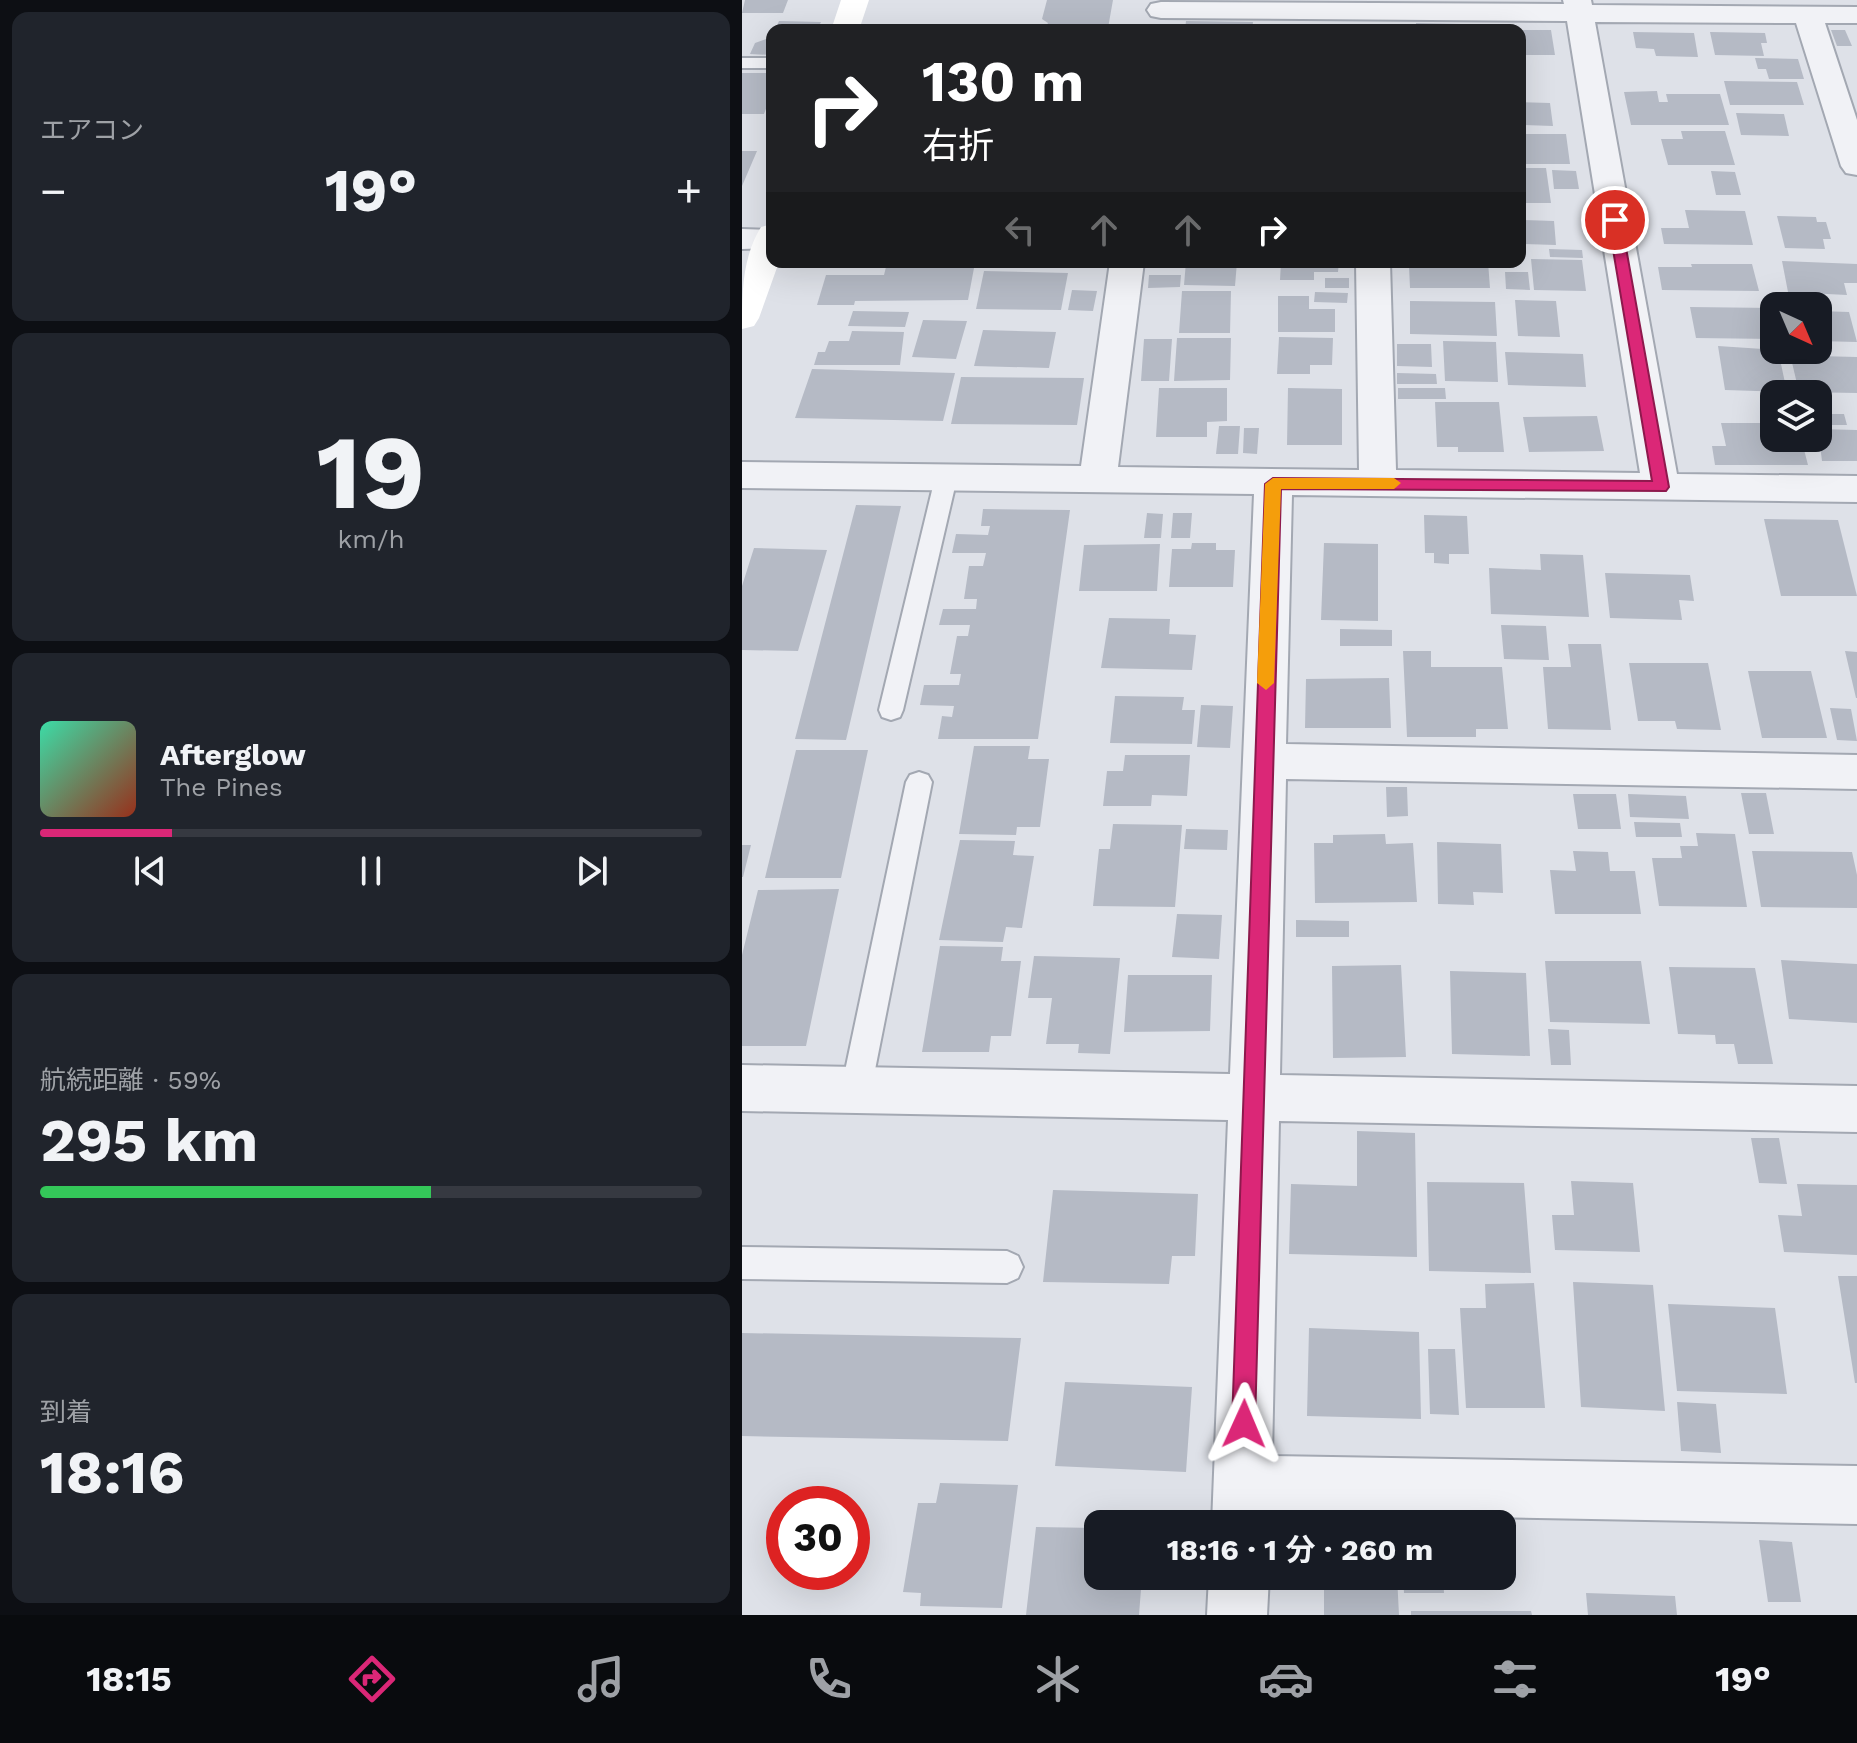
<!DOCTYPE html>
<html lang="ja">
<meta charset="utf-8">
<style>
:root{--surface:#171b24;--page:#20242c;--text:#f1f3f6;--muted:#9ea1a6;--line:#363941;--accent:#db2777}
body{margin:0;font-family:"Work Sans","Noto Sans JP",sans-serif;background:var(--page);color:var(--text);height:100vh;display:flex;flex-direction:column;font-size:30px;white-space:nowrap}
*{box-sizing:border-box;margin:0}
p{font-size:26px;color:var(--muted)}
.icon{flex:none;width:44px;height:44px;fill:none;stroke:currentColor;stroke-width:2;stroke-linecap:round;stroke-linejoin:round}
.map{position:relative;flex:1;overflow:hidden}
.details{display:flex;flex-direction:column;gap:12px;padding:12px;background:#0d0f14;width:742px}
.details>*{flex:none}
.top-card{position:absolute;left:24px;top:24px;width:760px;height:244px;border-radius:16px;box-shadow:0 8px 32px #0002;background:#202124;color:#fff;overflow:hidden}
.needle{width:52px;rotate:136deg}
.fabs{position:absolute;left:1018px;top:292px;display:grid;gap:16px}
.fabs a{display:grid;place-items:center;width:72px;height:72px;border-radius:16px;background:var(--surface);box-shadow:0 8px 32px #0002;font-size:40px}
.speed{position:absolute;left:24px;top:1486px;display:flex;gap:16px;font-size:40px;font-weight:700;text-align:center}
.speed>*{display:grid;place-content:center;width:104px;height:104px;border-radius:50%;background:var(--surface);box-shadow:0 8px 32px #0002;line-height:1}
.speed .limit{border:12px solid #d22;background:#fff;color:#111}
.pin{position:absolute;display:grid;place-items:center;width:68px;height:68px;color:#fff;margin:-34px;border:4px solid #fff;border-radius:50%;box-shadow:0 2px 8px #0007}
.me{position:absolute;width:88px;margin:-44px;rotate:1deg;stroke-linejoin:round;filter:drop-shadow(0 0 6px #0008)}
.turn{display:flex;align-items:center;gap:28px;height:168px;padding:0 24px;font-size:36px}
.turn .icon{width:104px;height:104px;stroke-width:2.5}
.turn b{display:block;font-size:56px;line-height:68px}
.lanes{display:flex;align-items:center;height:76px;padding:0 24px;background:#0003;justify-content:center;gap:40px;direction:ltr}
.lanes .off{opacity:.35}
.big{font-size:60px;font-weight:700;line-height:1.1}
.details .card{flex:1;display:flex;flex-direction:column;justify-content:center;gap:12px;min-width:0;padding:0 28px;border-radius:16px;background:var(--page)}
.details .dial{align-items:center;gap:0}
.dial b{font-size:104px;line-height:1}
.song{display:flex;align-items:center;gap:24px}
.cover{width:96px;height:96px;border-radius:12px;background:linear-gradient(135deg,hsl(160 70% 55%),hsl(10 70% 35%))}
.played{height:8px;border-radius:4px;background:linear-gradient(90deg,var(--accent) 20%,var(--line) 20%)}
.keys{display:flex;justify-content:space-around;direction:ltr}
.heat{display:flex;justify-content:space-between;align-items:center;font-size:44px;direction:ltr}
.charge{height:12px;border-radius:6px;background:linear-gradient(90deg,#34c759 59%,var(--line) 0)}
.trip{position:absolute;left:342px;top:1510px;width:432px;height:80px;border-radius:16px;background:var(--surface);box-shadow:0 8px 32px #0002;font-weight:700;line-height:80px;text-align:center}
.menu{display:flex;height:128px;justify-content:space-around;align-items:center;background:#090b0e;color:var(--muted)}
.menu .icon{width:56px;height:56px}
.menu .on{color:var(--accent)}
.menu b{font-size:36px;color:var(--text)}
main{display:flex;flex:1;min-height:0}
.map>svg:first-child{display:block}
.building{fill:#b5bac5}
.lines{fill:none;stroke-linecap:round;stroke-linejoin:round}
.service-casing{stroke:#a3a8b2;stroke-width:4}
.minor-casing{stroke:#a3a8b2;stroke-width:4}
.service{fill:#f1f2f6;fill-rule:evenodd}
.minor{fill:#f1f2f6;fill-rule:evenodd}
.secondary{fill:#fff;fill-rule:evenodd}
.route{fill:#db2777;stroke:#8e194d;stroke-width:2}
.slow{fill:#f59e0b}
</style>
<main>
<section class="details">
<div class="card"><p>エアコン</p>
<div class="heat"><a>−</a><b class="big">19°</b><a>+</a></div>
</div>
<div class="card dial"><b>19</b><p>km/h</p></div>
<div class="card">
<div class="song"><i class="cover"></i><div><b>Afterglow</b><p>The Pines</p></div></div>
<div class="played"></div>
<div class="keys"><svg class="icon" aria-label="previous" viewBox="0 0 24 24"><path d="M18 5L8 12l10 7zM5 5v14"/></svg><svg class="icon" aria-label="pause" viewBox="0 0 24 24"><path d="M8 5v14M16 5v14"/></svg><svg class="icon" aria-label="next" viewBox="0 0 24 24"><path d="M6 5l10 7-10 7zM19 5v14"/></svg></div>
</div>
<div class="card"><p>航続距離 · 59%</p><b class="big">295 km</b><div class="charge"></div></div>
<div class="card"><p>到着</p><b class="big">18:16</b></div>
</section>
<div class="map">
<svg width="1115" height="1615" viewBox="0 0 1115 1615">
<rect width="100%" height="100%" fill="#dee1e8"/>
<!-- building -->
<path class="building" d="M 3,0 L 46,0 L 41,13 L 0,13 Z
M 305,0 L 371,0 L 366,28 L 304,27 L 306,23 L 300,19 Z
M 37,21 L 79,22 L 75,30 L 33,30 Z
M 444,21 L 511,22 L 510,30 L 443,30 Z
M 674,23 L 718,24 L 719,30 L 674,30 Z
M 778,30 L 809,30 L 813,55 L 778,55 Z
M 1089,30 L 1103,30 L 1110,46 L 1095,46 Z
M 891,32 L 952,33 L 956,57 L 914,56 L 912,49 L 894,48 Z
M 968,32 L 1023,33 L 1025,43 L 1019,43 L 1022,56 L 973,55 Z
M 30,37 L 30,55 L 8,54 L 13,43 Z
M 1013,58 L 1056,59 L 1062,79 L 1027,79 L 1024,69 L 1016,69 Z
M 0,73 L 30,73 L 30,93 L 22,114 L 0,114 Z
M 982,81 L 1055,82 L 1062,105 L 988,105 Z
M 915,91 L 917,102 L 926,102 L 924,94 L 978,94 L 987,125 L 889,125 L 882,92 Z
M 778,102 L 808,103 L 811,126 L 778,125 Z
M 994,113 L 1042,114 L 1047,136 L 999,135 Z
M 939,131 L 983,131 L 993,165 L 926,165 L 919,139 L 941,139 Z
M 778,134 L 824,134 L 828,164 L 778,164 Z
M 0,151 L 15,151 L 0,186 Z
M 778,168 L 804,168 L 809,203 L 778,203 Z
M 810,170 L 834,171 L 837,189 L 812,189 Z
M 969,171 L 993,172 L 999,195 L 974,195 Z
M 943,210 L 1003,211 L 1011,245 L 922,244 L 919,228 L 947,228 Z
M 1035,216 L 1074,217 L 1075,222 L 1084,222 L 1089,239 L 1081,239 L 1083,249 L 1043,248 Z
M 778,220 L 812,221 L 814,245 L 778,244 Z
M 807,249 L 840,250 L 841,258 L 808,257 Z
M 789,259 L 840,260 L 844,291 L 792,290 Z
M 1040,261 L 1115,264 L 1115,283 L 1102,283 L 1105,295 L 1046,292 Z
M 444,262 L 495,262 L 493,286 L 442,285 Z
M 539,262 L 597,262 L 596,272 L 572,272 L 572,280 L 538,280 Z
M 691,262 L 746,262 L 748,288 L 668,288 L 667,266 L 691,266 Z
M 145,263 L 218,263 L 217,268 L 232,268 L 226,300 L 113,301 L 112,305 L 75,305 L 84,275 L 142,275 Z
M 949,264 L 1010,264 L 1017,291 L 920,290 L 916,267 L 950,267 Z
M 242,271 L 326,273 L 319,310 L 234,309 Z
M 763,272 L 786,272 L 788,290 L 764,289 Z
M 407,275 L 439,275 L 438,287 L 406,288 Z
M 583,278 L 607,278 L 607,288 L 583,288 Z
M 330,290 L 355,291 L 351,311 L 326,310 Z
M 440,291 L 489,291 L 488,333 L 437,333 Z
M 573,292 L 606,293 L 605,303 L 572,302 Z
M 536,296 L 567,296 L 567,309 L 593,309 L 593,332 L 536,332 Z
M 773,300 L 814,301 L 818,337 L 776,336 Z
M 668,301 L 753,302 L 755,336 L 668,334 Z
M 948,307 L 1031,308 L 1032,339 L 954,338 Z
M 111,311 L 167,312 L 163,327 L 106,326 Z
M 1076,311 L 1107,312 L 1115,342 L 1076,341 Z
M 181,320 L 225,321 L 214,359 L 170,357 Z
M 241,330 L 314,332 L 307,368 L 232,366 Z
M 110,331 L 162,332 L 158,365 L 72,365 L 76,352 L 83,352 L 87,341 L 107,341 Z
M 537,337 L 591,338 L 590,365 L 568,365 L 568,374 L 535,374 Z
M 435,338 L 489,338 L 488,380 L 432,381 Z
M 402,339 L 430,339 L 427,381 L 399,381 Z
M 701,341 L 754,342 L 756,382 L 703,381 Z
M 655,344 L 689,344 L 690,367 L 655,366 Z
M 976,346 L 1036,350 L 1045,392 L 983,390 Z
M 1047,350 L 1073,350 L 1075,356 L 1115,357 L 1115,393 L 1057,392 Z
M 763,352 L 841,354 L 844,387 L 766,385 Z
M 70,369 L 213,373 L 201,421 L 53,418 Z
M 655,373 L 694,374 L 695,384 L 655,384 Z
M 219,377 L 342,378 L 335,425 L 209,424 Z
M 417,388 L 485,388 L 485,421 L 465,422 L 465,437 L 414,437 Z
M 546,388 L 600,389 L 600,445 L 545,445 Z
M 656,388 L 703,388 L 704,399 L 656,399 Z
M 693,402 L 757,402 L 762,452 L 716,452 L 716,447 L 695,447 Z
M 1076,414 L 1102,414 L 1105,425 L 1076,425 Z
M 855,416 L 862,451 L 787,452 L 781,417 Z
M 979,423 L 1032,423 L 1032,438 L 1059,438 L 1066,465 L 973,465 L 970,446 L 984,446 Z
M 477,426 L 498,426 L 496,454 L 474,454 Z
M 502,428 L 517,428 L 515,454 L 501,453 Z
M 1076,429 L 1115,430 L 1115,461 L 1080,461 Z
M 114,505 L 159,506 L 104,740 L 53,739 Z
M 241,509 L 328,510 L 296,739 L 196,739 L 200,716 L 210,717 L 212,706 L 178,705 L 182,685 L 217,685 L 219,674 L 208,674 L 215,636 L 226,636 L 228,625 L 197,625 L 201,609 L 234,609 L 235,599 L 222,599 L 227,566 L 241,566 L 244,553 L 210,553 L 214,534 L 246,535 L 248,526 L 239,526 Z
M 405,513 L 421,514 L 419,538 L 402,538 Z
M 431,513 L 450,513 L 448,538 L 429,538 Z
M 682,515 L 725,516 L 727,554 L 707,554 L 707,564 L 692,563 L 692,553 L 683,553 Z
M 1022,519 L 1096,520 L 1115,596 L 1039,596 Z
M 450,543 L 474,543 L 474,550 L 493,550 L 491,587 L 427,587 L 430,549 L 449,549 Z
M 582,543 L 636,544 L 636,621 L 579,620 Z
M 418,544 L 415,591 L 337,591 L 342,545 Z
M 12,548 L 85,550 L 56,651 L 0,650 L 0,586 Z
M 798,554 L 841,555 L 847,617 L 749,614 L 747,568 L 799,570 Z
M 863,573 L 948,575 L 952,601 L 937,600 L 940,620 L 868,618 Z
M 367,618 L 428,619 L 427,634 L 454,635 L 450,670 L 359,668 Z
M 759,625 L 804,626 L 807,660 L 762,659 Z
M 598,629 L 650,630 L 650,646 L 598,646 Z
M 826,644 L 859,644 L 869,730 L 806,729 L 801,667 L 829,667 Z
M 661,651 L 689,651 L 689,667 L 760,667 L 766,729 L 734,729 L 734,737 L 665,737 Z
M 1103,651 L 1115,652 L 1115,698 L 1114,698 Z
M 887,663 L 966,663 L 979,730 L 935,729 L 933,721 L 896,721 Z
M 1006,671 L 1069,671 L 1085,738 L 1020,738 Z
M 647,678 L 649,728 L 563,728 L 564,679 Z
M 373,696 L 442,697 L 440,710 L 453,710 L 450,744 L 368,743 Z
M 459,705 L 491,706 L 488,748 L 455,747 Z
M 1088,708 L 1109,709 L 1115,741 L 1095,740 Z
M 232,746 L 288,746 L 286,759 L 307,759 L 298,827 L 275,827 L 274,835 L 217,834 Z
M 54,750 L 126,750 L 99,878 L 23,878 Z
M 383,755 L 448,755 L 445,796 L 410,795 L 409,806 L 361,806 L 365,771 L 381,771 Z
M 644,787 L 665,787 L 666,816 L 645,817 Z
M 999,793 L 1024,793 L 1032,834 L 1007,834 Z
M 831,794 L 874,794 L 879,829 L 836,829 Z
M 886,794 L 944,796 L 947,819 L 888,817 Z
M 892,822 L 938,823 L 940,837 L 894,837 Z
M 371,824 L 440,825 L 433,907 L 351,906 L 357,849 L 368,849 Z
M 444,829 L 486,830 L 485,850 L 442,849 Z
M 954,833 L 993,834 L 1005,907 L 917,906 L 910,858 L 940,858 L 938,846 L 956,846 Z
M 643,834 L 644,844 L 671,843 L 675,902 L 573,903 L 572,843 L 591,843 L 591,835 Z
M 218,840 L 273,841 L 271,855 L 292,856 L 280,928 L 264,927 L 261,942 L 197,940 Z
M 695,842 L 759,844 L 761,893 L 731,892 L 732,905 L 696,904 Z
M 0,845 L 9,845 L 1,877 L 0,877 Z
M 831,851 L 866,852 L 868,871 L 893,871 L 899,914 L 813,914 L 808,870 L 834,871 Z
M 1010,851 L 1110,852 L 1115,875 L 1115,908 L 1019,907 Z
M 97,889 L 64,1046 L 0,1046 L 0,955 L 16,890 Z
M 435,914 L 480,915 L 477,959 L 430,957 Z
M 554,920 L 607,921 L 607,937 L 554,937 Z
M 198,946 L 261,947 L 259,961 L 279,961 L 269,1036 L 249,1036 L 247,1052 L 180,1052 Z
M 292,956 L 378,958 L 368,1054 L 336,1053 L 337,1044 L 304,1044 L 310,998 L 286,998 Z
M 1039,960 L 1115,964 L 1115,1023 L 1047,1019 Z
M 803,961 L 899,961 L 908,1024 L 808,1022 Z
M 659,965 L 664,1057 L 591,1058 L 590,966 Z
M 927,967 L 1013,968 L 1031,1064 L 996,1064 L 992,1044 L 974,1044 L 973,1035 L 936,1034 Z
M 708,971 L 784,973 L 788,1056 L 710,1054 Z
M 386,975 L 470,975 L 468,1031 L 382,1032 Z
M 806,1029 L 827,1030 L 829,1065 L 809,1065 Z
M 615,1131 L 673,1133 L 675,1257 L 547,1254 L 549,1184 L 615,1186 Z
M 1009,1138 L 1037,1138 L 1045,1184 L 1017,1183 Z
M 829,1181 L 891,1183 L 898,1252 L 813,1250 L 810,1215 L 832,1215 Z
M 685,1182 L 782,1183 L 789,1273 L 687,1271 Z
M 1055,1184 L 1115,1185 L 1115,1255 L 1042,1252 L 1036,1215 L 1060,1216 Z
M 311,1190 L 456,1194 L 453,1256 L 430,1256 L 427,1284 L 301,1282 Z
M 1096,1276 L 1115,1276 L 1115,1383 L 1113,1383 Z
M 831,1282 L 911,1285 L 923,1411 L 839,1407 Z
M 792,1283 L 803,1408 L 724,1408 L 718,1308 L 744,1308 L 743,1284 Z
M 926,1304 L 1033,1308 L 1045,1394 L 935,1391 Z
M 567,1328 L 677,1332 L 679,1419 L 565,1416 Z
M 0,1333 L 279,1338 L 266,1441 L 0,1436 Z
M 686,1349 L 713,1349 L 717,1415 L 688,1414 Z
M 323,1382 L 450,1387 L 444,1472 L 313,1466 Z
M 935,1402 L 974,1404 L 979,1453 L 939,1451 Z
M 198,1483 L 276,1485 L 260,1608 L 178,1606 L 179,1593 L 161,1592 L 176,1503 L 194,1503 Z
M 294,1527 L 356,1528 L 356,1576 L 400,1576 L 397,1615 L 284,1615 Z
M 1017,1540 L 1050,1542 L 1059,1602 L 1026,1602 Z
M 582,1576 L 655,1576 L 657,1615 L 582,1615 Z
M 661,1576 L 701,1576 L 702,1593 L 662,1593 Z
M 844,1593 L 933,1596 L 935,1615 L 846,1615 Z
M 669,1611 L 789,1611 L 790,1615 L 669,1615 Z"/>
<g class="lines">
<!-- service casing -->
<g class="service-casing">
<path id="service" d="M 0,58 L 30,58 L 30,68 L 0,68 Z
M 204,470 L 215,478 L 161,710 L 158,717 L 149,720 L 140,717 L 137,710 L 193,478 Z
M 177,772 L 186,775 L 190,782 L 129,1090 L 124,1100 L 114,1104 L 104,1100 L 99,1090 L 164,782 L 168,775 Z
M 0,1247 L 265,1251 L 276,1256 L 281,1267 L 276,1278 L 265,1283 L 0,1279 Z"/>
</g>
<!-- minor casing -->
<g class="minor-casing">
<path id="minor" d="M 821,0 L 849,0 L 850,5 L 1115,7 L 1115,23 L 1083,23 L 1115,120 L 1115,175 L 1104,173 L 1099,166 L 1054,23 L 853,22 L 935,474 L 1115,476 L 1115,502 L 550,495 L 544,744 L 1115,755 L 1115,789 L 544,779 L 538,1075 L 1115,1086 L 1115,1132 L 537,1121 L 530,1456 L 1115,1466 L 1115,1524 L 528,1513 L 528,1524 L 470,1524 L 486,1120 L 0,1111 L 0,1065 L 488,1074 L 512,494 L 0,488 L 0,462 L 339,466 L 368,262 L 402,262 L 376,467 L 617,470 L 614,262 L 648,262 L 654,470 L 898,473 L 825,21 L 419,18 L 409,16 L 405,10 L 409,4 L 419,2 L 822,4 Z
M 0,229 L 30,230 L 30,248 L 0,249 Z
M 467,1576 L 527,1576 L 525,1615 L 465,1615 Z"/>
</g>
<!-- service -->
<use href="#service" class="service"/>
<!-- minor -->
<use href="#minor" class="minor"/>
<!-- secondary -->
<path class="secondary" d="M 99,0 L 127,0 L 117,30 L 89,30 Z
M 30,224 L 30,262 L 37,262 L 17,318 L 12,326 L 0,329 C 0,293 0,258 19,227 Z"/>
</g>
<!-- route -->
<path class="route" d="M 873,216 L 879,220 L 927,487 L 924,491 L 539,489 L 513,1424 L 510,1432 L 502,1436 L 494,1432 L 490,1424 L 523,484 L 531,478 L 910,481 L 866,220 Z"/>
<!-- slow -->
<path class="slow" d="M 531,478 L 652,478 L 659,483 L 652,489 L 539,489 L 532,683 L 524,690 L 515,683 L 523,484 Z"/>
</svg>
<div class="fabs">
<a><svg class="needle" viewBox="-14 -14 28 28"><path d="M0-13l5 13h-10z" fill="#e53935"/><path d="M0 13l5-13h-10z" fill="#9ea1a6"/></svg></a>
<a><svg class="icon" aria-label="layers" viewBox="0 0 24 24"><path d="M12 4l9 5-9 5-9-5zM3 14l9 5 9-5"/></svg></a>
</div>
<div class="speed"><div class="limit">30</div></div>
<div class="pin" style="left:873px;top:220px;background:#d93025"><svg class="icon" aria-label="arrive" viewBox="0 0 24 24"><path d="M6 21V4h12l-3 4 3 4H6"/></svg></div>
<svg class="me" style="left:502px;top:1424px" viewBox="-20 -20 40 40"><path d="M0-17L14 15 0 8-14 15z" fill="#db2777" stroke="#fff" stroke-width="4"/></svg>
<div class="trip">18:16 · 1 分 · 260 m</div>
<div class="top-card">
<div class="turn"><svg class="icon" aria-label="right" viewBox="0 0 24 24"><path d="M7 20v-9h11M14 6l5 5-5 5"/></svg><div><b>130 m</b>右折</div></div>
<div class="lanes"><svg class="icon off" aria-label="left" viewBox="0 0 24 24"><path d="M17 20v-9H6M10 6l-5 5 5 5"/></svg><svg class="icon off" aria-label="ahead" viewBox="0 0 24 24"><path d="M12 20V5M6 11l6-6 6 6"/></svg><svg class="icon off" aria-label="ahead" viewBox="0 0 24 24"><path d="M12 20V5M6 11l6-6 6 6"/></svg><svg class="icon" aria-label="right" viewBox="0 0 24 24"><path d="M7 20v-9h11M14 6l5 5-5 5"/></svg></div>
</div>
</div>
</main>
<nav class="menu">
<b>18:15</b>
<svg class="icon on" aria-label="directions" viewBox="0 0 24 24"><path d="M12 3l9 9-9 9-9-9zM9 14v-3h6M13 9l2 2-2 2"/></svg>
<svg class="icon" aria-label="music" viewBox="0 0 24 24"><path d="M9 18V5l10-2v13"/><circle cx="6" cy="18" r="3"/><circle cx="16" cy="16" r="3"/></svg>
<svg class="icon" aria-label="phone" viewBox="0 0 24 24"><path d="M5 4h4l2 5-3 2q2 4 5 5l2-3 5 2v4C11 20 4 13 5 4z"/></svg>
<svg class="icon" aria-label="climate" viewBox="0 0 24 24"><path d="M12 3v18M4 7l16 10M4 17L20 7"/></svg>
<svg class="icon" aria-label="car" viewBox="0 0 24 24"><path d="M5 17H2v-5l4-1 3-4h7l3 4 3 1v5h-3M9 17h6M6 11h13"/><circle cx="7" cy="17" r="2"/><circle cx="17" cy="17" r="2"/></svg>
<svg class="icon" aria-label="filters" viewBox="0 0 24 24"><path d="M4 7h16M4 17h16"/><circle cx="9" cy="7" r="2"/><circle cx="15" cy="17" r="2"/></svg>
<b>19°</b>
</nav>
